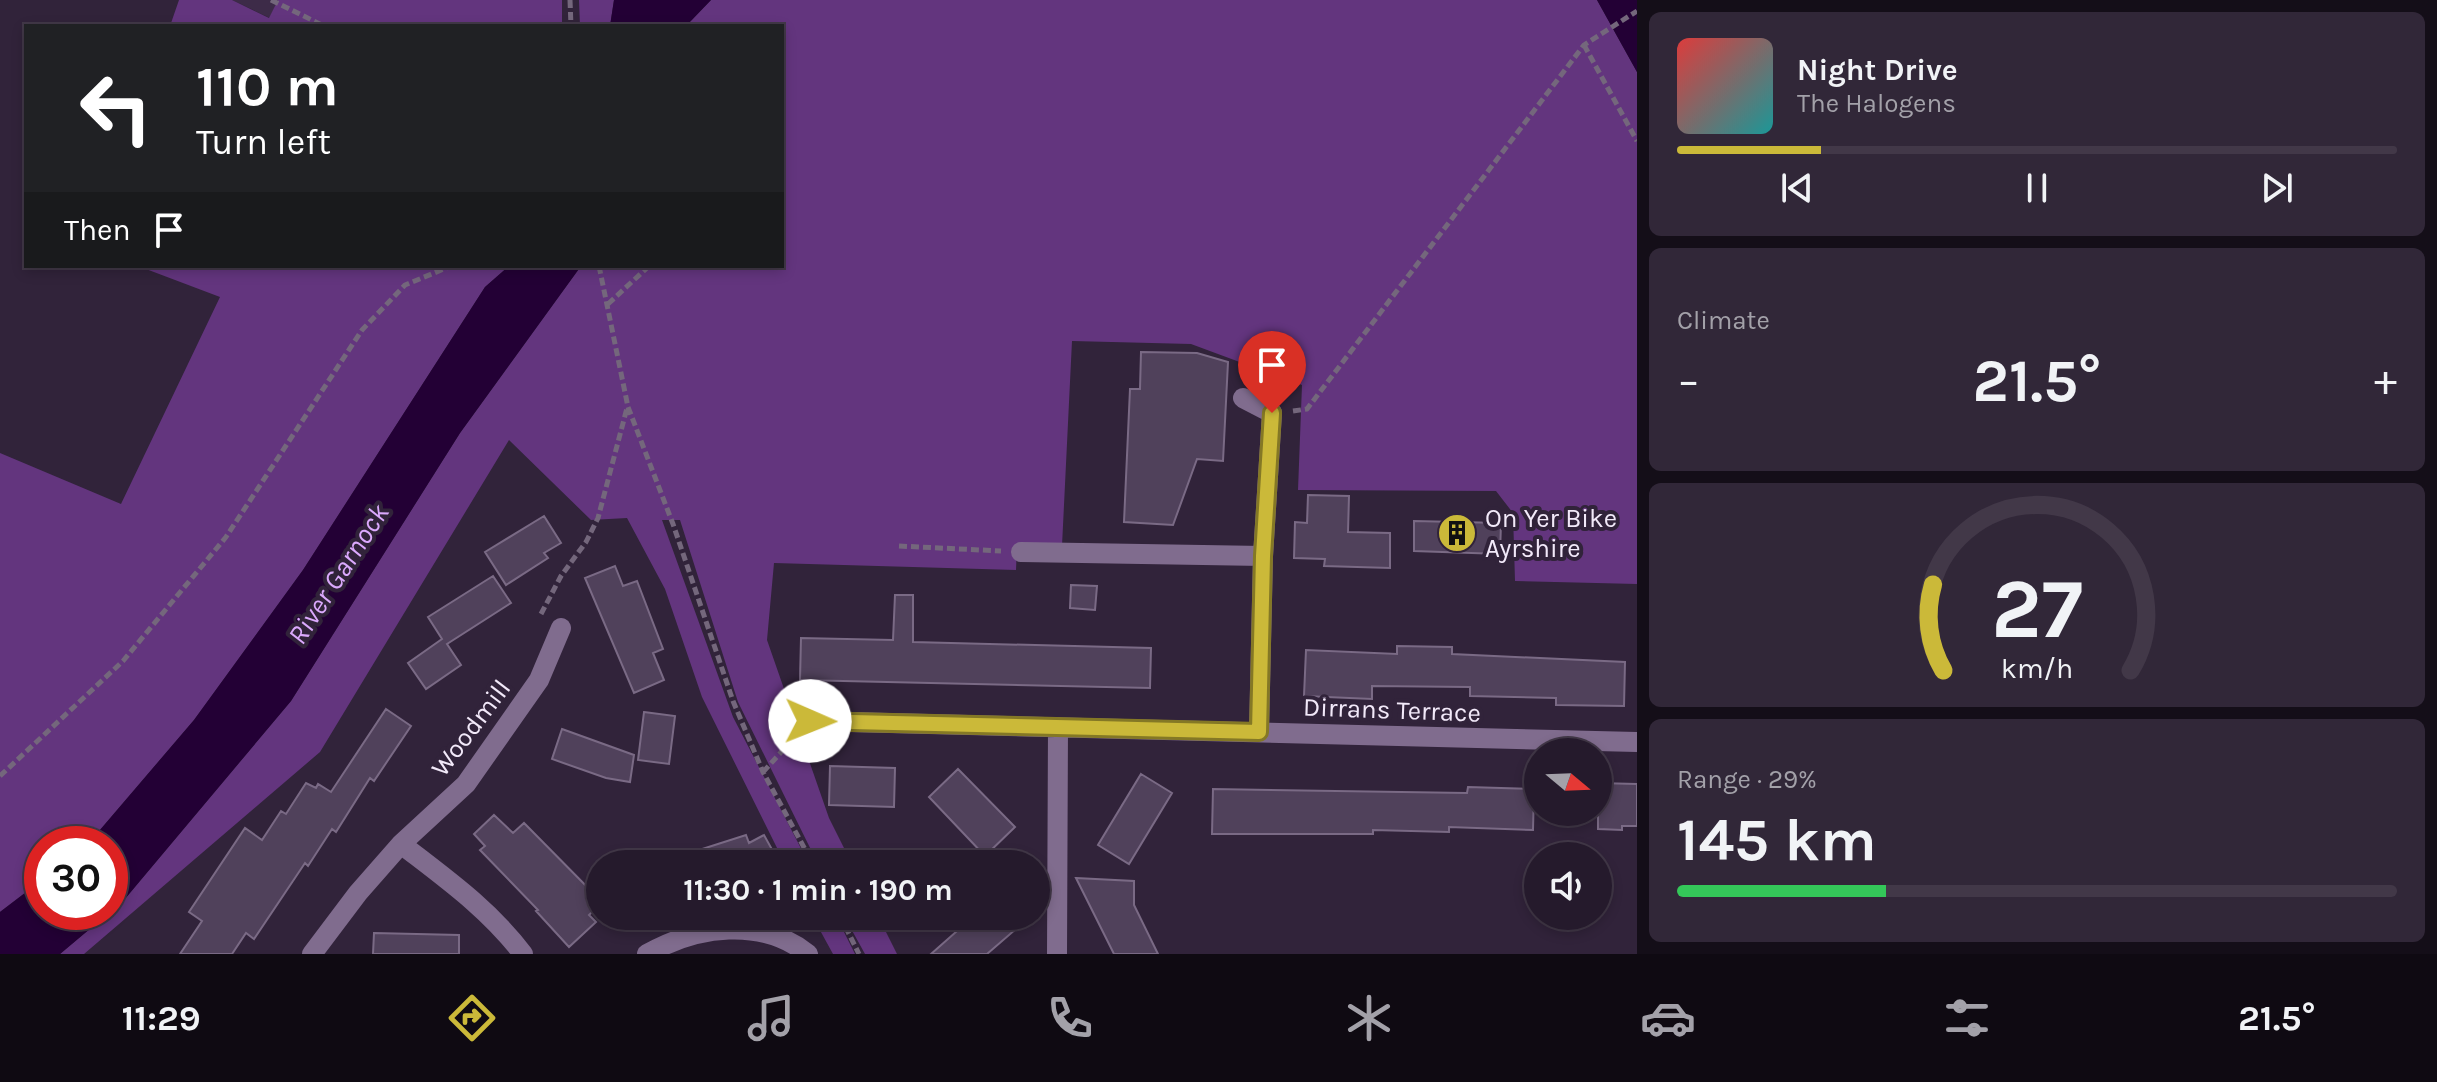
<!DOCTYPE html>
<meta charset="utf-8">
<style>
:root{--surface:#251a2c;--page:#312738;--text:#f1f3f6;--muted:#a3a1a9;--line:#423848;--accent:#cbb939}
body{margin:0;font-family:Karla,sans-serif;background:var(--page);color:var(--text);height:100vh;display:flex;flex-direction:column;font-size:30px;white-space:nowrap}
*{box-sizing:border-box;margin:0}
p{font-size:26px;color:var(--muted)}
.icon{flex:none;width:44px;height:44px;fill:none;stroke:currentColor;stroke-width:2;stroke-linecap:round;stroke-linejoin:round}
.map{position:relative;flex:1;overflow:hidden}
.panel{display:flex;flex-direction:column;gap:12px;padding:12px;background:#140e18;width:800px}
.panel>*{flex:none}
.hud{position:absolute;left:24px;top:24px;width:760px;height:244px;border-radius:0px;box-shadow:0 4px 12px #0003,0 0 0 2px var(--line);background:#202124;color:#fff;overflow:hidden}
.needle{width:52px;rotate:109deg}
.controls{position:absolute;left:1524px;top:738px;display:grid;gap:16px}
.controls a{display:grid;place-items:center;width:88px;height:88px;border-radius:50%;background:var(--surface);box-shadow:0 4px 12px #0003,0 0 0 2px var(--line);font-size:40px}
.speed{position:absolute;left:24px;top:826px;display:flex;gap:16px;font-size:40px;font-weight:700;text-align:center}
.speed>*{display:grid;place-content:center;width:104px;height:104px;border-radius:50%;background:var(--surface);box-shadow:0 4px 12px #0003,0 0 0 2px var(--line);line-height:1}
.speed .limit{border:12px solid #d22;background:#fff;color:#111}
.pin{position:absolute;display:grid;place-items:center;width:68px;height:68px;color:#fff;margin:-82px -34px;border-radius:50% 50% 50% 0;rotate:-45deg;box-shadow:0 0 8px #0007}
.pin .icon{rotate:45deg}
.me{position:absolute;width:88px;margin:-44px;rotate:91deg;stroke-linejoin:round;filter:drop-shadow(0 0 6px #0008)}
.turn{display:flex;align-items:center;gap:28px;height:168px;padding:0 40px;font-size:36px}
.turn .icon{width:104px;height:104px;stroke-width:2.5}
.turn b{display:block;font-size:56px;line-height:68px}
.then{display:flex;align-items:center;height:76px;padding:0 40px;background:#0003;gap:16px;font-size:30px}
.big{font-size:60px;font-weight:700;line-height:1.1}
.panel .widget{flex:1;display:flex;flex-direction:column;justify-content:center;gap:12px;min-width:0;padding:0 28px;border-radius:12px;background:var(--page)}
.panel .dial{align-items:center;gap:0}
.dial svg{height:208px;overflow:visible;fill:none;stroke:var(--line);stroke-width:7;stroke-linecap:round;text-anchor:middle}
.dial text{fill:var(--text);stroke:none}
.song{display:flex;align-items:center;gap:24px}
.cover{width:96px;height:96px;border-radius:12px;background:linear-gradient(135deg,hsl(0 70% 55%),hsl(180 70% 35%))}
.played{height:8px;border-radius:4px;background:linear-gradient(90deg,var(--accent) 20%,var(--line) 20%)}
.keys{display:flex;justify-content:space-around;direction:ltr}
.heat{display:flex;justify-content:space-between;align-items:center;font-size:44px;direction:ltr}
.charge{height:12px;border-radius:6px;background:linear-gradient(90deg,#34c759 29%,var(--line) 0)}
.trip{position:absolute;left:586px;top:850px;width:464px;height:80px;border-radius:40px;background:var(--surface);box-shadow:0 4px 12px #0003,0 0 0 2px var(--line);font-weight:700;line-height:80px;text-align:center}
.tab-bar{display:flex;height:128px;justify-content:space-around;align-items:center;background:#0f0a12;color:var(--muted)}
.tab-bar .icon{width:56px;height:56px}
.tab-bar .on{color:var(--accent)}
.tab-bar b{font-size:36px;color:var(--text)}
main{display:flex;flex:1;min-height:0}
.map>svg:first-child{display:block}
.built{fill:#3d2b48}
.green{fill:#63357e}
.water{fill:#230035}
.building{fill:#50415b;stroke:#7a6a85;stroke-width:2}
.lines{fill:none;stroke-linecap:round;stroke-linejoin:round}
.path{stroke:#74677c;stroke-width:5;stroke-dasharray:8 4;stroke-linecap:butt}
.minor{stroke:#806c8e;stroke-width:20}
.route-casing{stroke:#847825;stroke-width:20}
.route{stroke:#cbb939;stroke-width:14}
.labels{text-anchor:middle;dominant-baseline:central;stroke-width:8;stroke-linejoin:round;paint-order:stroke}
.poi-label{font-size:26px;fill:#f2e9f9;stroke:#31233a;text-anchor:start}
.street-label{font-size:26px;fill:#f2e9f9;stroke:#31233a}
.water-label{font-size:28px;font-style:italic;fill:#dba9fd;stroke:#31233a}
</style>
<main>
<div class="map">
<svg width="1637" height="954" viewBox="0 0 1637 954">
<rect width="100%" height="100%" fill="#31233a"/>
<!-- built -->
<path class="built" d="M 232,0 L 278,0 L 270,18 Z"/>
<!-- green -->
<path class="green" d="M 179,0 L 232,0 L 269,18 L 278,0 L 562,0 L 562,26 L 170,26 Z
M 579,0 L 614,0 L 610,26 L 580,26 Z
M 711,0 L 1597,0 L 1637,72 L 1637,584 L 1515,581 L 1513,513 L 1496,491 L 1298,490 L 1302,385 L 1191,344 L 1072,341 L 1062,546 L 1017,545 L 1016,570 L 774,563 L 767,640 L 829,818 L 852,864 L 818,864 L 738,702 L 680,520 L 662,520 L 733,717 L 809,864 L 785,864 L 702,697 L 665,589 L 627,518 L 591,520 L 509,440 L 320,752 L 84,954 L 60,954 L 124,900 L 291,701 L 460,433 L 581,266 L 782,266 L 782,26 L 686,26 Z
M 138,266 L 509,266 L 485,287 L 303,570 L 194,720 L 88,844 L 42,844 L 42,880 L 0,912 L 0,453 L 121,504 L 220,297 Z
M 825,916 L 836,916 L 855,954 L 833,954 L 816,923 Z
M 844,916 L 878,916 L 897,954 L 865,954 Z"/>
<!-- water -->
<path class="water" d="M 614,0 L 711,0 L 686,26 L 610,26 Z
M 1597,0 L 1637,0 L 1637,72 Z
M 509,266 L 581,266 L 460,433 L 291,701 L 124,900 L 110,912 L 110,844 L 88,844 L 194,720 L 303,570 L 485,287 Z
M 42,880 L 42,912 L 110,912 L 60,954 L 0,954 L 0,912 Z"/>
<!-- building -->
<path class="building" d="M 1141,352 L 1197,353 L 1228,362 L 1223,461 L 1197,459 L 1173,525 L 1124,522 L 1130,389 L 1140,389 Z
M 1308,495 L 1349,496 L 1348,532 L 1390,533 L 1390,568 L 1324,566 L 1325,559 L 1294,558 L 1295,522 L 1307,523 Z
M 544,516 L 561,543 L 544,553 L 548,558 L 506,585 L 485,552 Z
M 1414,521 L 1501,523 L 1500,554 L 1414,551 Z
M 615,566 L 623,586 L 637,581 L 663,649 L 653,653 L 664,680 L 634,693 L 585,578 Z
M 493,576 L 511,603 L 447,644 L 461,665 L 426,689 L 408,663 L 442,639 L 428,617 Z
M 1071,585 L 1097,586 L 1095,610 L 1070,608 Z
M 895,595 L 913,595 L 913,642 L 1151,648 L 1150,688 L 800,680 L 801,638 L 893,640 Z
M 1397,646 L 1452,647 L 1452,654 L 1625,662 L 1624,706 L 1556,705 L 1556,698 L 1470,696 L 1470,687 L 1372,686 L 1372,699 L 1304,696 L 1306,650 L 1397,654 Z
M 386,709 L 411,726 L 374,781 L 370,778 L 336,832 L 332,829 L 308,866 L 305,863 L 254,939 L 246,933 L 232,954 L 180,954 L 202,921 L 189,912 L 245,828 L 262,840 L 281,811 L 286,814 L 306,783 L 316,788 L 318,784 L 331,792 Z
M 644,712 L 675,716 L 669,764 L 638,760 Z
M 562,729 L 634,755 L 630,782 L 606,778 L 552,759 Z
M 830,766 L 895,768 L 894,807 L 829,805 Z
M 958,769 L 1015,827 L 985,856 L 929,797 Z
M 1141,774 L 1172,793 L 1129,864 L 1098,845 Z
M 1598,783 L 1637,784 L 1637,826 L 1622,826 L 1622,830 L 1598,829 Z
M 1468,787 L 1534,789 L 1533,830 L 1449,827 L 1449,832 L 1373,830 L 1373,834 L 1212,834 L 1213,789 L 1467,793 Z
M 494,815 L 513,833 L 524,823 L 600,900 L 600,904 L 589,915 L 596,922 L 569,947 L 536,911 L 538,910 L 480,850 L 485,846 L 474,834 Z
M 746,835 L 749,843 L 764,835 L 780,864 L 672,864 L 671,859 Z
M 1076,878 L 1134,881 L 1134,905 L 1158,954 L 1114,954 Z
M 974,916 L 1004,916 L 1016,929 L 987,954 L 931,954 Z
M 374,933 L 459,935 L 459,954 L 373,954 Z"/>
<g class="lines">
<!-- path -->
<path class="path" d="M 271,0 L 324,26
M 570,0 L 571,26
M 1584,45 L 1637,141
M 599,266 L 628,407 L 673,524 L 733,701 L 763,772 L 813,864
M 608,304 L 649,266
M 1293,411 L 1307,409 L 1584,45 L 1637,11
M 899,546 L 1001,551
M 541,614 L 561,576 L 586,542 L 598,518 L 627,408
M 763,772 L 796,736
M 0,776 L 123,661 L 226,537 L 362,330 L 405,285 L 451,266
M 840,916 L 859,954
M 805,926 L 817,916"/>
<!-- minor -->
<path class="minor" d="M 1243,398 L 1272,413 L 1263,556 L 1259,732
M 1021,552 L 1263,556
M 810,721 L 1637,742
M 401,844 C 445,878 489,909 523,954
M 312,954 L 358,893 L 401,844 L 466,784 L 539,680 L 561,628
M 647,954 C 697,926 761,917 808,954
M 1057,954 L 1058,727"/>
</g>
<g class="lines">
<!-- route casing -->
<g class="route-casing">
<path id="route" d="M 810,721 L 1259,732 L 1263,556 L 1272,413"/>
</g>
<!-- route -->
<use href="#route" class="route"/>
</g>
<!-- icons -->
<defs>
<g id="building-disc" transform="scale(2)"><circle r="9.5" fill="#cbb939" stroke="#31233a"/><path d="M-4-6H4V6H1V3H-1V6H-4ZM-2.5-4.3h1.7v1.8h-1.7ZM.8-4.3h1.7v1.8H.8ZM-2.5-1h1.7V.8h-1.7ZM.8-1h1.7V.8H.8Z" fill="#111"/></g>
</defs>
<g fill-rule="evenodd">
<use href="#building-disc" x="1457" y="533"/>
</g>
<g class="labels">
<!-- poi labels -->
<g class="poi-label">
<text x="1485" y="518">On Yer Bike<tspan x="1485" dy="30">Ayrshire</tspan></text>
</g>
<!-- street labels -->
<g class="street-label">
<text transform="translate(1392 710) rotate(2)">Dirrans Terrace</text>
<text transform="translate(471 728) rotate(-53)">Woodmill</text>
</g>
<!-- water labels -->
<g class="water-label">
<text transform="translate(338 574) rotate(-57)">River Garnock</text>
</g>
</g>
</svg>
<div class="controls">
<a><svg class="needle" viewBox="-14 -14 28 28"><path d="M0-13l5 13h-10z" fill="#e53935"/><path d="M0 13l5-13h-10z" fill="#a3a1a9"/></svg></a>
<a><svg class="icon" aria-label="sound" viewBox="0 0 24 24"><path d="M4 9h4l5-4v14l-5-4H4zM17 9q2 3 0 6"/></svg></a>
</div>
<div class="speed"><div class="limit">30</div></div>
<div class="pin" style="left:1272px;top:413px;background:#d93025"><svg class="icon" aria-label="arrive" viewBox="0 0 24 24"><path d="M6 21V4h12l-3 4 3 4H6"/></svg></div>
<svg class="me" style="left:810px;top:721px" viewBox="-20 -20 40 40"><circle r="19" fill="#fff"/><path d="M0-13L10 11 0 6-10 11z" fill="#cbb939"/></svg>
<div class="trip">11:30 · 1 min · 190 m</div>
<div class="hud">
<div class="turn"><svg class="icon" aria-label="left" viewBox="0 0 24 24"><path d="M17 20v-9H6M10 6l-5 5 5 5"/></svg><div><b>110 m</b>Turn left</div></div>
<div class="then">Then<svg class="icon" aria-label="arrive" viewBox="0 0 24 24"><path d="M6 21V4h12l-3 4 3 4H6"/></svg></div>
</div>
</div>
<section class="panel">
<div class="widget">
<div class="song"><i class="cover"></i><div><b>Night Drive</b><p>The Halogens</p></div></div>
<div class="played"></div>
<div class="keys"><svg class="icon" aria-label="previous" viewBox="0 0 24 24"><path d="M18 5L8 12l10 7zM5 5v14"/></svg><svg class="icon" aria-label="pause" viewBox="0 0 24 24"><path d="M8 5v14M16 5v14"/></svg><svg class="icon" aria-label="next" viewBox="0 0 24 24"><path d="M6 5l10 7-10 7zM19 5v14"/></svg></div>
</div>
<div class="widget"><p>Climate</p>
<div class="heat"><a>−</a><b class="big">21.5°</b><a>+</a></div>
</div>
<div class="widget dial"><svg viewBox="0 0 100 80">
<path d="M14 69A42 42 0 1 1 86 69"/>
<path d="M14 69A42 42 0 0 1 10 36" stroke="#cbb939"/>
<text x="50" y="56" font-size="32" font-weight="700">27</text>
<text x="50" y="72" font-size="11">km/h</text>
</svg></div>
<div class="widget"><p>Range · 29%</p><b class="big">145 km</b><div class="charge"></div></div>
</section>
</main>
<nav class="tab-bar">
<b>11:29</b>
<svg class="icon on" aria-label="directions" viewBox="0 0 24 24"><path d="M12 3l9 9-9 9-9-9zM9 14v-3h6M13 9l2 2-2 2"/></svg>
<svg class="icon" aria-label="music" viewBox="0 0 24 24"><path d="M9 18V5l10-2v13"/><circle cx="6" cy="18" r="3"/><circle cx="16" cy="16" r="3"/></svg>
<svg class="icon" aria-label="phone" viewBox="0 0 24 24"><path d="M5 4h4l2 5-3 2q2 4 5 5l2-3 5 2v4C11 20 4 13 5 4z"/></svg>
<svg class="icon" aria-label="climate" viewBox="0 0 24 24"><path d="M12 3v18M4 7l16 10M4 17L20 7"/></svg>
<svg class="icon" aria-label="car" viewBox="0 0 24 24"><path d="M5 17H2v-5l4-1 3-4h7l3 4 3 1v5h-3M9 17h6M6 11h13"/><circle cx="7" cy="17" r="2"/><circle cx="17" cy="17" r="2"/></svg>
<svg class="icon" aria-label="filters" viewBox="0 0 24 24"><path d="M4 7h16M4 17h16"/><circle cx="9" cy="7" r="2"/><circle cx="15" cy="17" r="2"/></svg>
<b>21.5°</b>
</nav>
